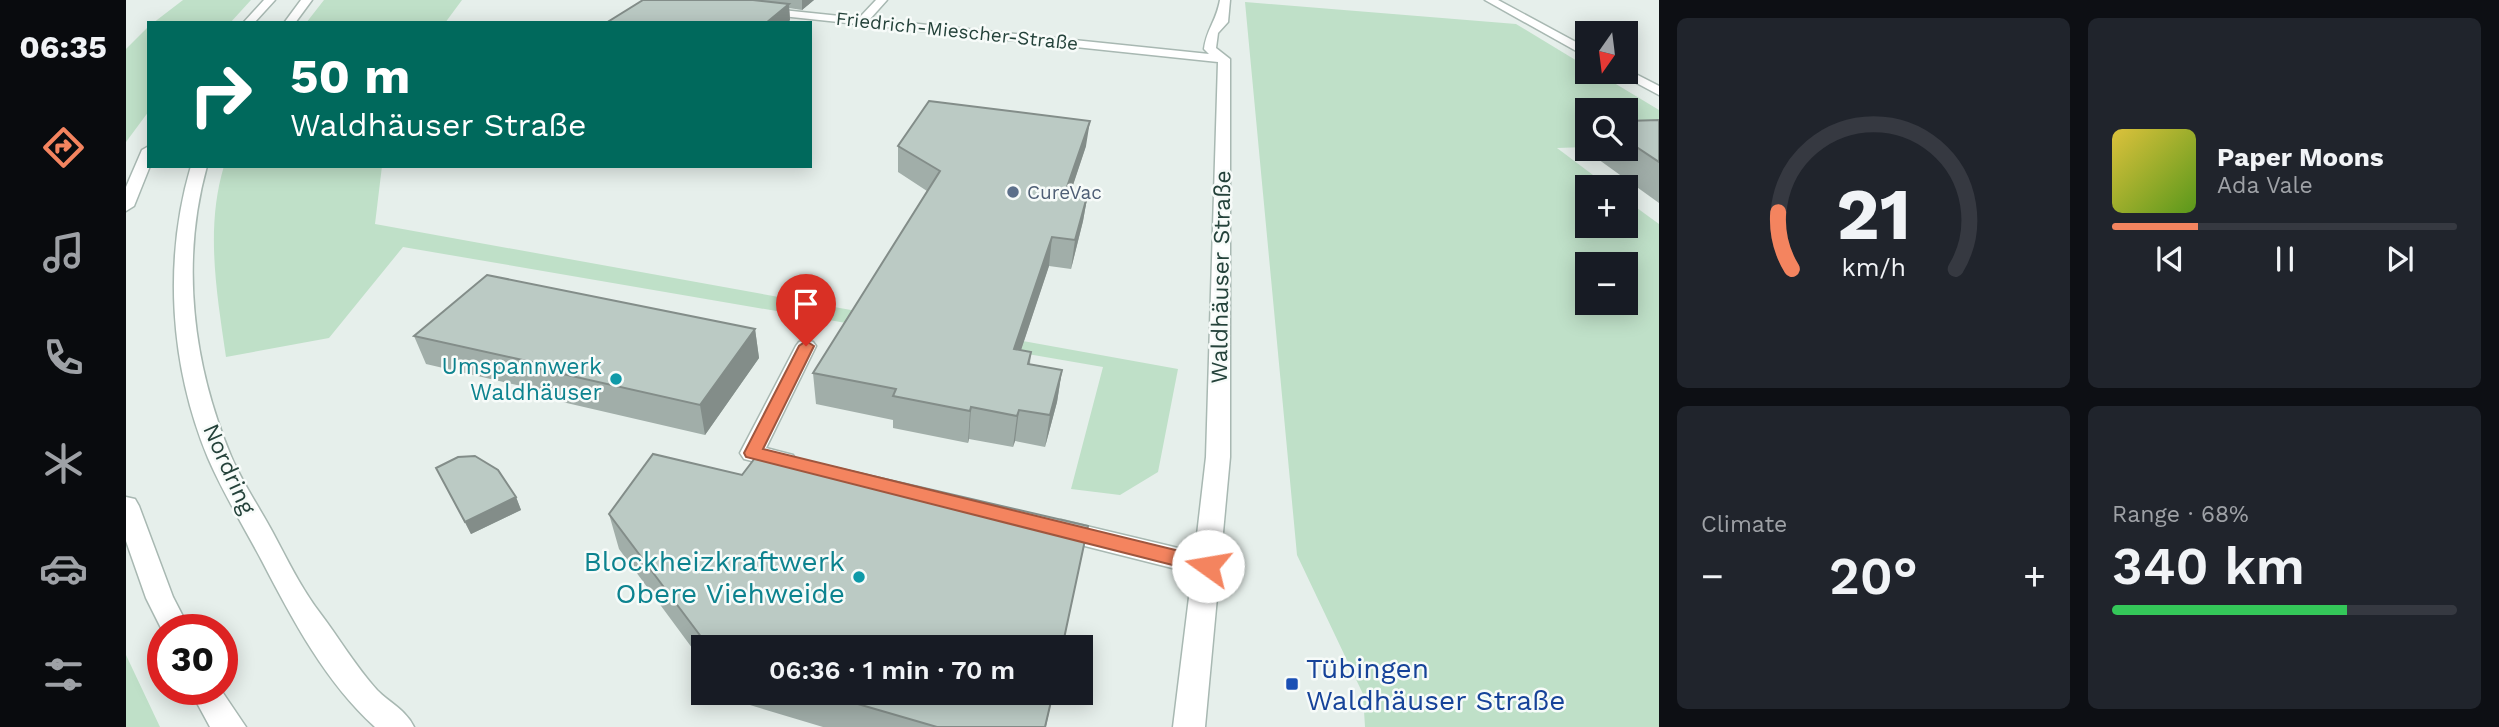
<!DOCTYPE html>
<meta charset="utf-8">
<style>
:root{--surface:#171b24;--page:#20242c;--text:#f1f3f6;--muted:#9ea1a6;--line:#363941;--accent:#f4845f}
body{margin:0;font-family:"Work Sans",sans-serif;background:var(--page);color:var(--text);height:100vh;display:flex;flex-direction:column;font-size:26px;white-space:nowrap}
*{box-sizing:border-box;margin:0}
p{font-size:23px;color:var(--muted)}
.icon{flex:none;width:38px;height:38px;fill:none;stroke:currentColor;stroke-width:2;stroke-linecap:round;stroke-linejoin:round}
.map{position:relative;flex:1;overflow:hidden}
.panel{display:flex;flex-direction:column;gap:18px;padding:18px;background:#0d0f14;width:840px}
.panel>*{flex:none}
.guide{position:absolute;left:21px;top:21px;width:665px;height:147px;border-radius:0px;box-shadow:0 4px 18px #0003;background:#00695c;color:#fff;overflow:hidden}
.needle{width:46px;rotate:194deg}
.buttons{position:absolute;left:1449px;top:21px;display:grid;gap:14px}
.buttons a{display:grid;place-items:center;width:63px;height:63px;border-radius:0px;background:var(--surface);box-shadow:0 4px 18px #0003;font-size:35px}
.speed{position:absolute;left:21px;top:614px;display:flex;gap:14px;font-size:35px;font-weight:700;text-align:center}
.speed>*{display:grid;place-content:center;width:91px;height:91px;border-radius:50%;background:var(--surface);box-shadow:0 4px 18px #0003;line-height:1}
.speed .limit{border:10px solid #d22;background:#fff;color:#111}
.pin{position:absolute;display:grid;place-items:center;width:60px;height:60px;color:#fff;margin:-72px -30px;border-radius:50% 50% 50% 0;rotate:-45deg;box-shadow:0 0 7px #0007}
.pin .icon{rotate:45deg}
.me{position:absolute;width:77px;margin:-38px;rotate:283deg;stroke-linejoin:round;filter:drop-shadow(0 0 5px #0008)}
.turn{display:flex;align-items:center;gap:24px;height:147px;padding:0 28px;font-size:32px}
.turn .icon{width:91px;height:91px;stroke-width:2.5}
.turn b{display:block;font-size:49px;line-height:60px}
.big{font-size:52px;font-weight:600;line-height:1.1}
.panel .widget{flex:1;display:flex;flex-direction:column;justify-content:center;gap:10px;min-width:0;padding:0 24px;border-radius:10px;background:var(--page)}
.panel .dial{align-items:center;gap:0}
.dial svg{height:182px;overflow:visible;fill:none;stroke:var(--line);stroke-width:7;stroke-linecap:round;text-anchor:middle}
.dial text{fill:var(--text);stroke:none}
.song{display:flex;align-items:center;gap:21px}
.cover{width:84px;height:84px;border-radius:10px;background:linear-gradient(135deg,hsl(50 70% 55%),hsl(90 70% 35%))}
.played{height:7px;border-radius:4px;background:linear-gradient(90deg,var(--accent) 25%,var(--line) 25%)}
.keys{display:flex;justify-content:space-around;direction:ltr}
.heat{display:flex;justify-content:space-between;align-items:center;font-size:38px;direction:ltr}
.charge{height:10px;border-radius:5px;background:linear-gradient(90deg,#34c759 68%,var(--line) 0)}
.panel .tiles{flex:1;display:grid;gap:18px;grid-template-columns:repeat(2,1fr)}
.trip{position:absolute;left:565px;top:635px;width:402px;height:70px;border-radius:0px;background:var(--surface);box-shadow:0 4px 18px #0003;font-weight:600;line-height:70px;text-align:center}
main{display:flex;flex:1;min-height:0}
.dock{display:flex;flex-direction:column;width:126px;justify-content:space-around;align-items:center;background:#090b0e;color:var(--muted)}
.dock .icon{width:49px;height:49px}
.dock .current{color:var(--accent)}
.dock b{font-size:32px;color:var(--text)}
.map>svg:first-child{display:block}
.green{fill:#bfe0c8;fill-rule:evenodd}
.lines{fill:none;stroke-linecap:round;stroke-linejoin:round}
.minor-casing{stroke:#a8b8b2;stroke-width:3}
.tertiary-casing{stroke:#a8b8b2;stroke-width:3}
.minor{fill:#fff;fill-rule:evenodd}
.tertiary{fill:#fff;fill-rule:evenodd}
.wall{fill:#a1aea9}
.shaded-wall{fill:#838d89}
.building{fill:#bbcac4;stroke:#838d89;stroke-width:2}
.route{fill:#f4845f;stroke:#9f563e;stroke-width:2}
.service-dot{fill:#5c6f8a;stroke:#f7fbf9;stroke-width:2.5}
.culture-dot{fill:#0f9aa8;stroke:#f7fbf9;stroke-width:2.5}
.transit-dot{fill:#1a4fb4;stroke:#f7fbf9;stroke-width:2.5}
.labels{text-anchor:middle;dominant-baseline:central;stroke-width:5;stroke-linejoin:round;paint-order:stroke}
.far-street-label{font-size:19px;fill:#24423a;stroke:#f7fbf9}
.far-service-label{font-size:19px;fill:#4e5e75;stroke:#f7fbf9;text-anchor:start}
.street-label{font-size:23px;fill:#24423a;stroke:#f7fbf9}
.culture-label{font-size:23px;fill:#0d838f;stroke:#f7fbf9;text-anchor:end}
.near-culture-label{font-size:28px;fill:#0d838f;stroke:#f7fbf9;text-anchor:end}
.near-transit-label{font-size:28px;fill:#164399;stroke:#f7fbf9;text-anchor:start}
</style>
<main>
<nav class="dock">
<b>06:35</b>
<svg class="icon current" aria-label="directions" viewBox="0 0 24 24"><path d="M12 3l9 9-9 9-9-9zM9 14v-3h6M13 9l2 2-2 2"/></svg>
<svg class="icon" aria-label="music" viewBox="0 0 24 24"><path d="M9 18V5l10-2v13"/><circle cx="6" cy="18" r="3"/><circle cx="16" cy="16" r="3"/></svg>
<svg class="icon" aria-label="phone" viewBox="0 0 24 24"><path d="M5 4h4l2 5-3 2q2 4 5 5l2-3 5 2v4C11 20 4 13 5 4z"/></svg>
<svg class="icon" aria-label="climate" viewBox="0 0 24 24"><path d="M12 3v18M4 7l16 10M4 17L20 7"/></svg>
<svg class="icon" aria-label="car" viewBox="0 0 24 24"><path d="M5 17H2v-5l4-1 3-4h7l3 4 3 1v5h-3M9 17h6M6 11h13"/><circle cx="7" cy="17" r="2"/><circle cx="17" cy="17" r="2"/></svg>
<svg class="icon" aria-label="filters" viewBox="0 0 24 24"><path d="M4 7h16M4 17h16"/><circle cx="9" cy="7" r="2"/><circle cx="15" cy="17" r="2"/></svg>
</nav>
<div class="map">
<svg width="1533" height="727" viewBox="0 0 1533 727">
<rect width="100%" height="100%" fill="#e6efeb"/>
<!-- green -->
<path class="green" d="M 57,0 L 125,0 L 104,23 L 27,23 Z
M 198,0 L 336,0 L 319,23 L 180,23 Z
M 1119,2 L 1390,24 L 1461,67 L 1461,72 L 1470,72 L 1533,110 L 1533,136 L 1500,137 L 1500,110 L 1461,110 L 1461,147 L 1431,148 L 1483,187 L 1461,187 L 1461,226 L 1500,226 L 1500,200 L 1533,224 L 1533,727 L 1239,727 L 1237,694 L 1171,555 ZM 1461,264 L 1500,264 L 1500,303 L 1461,303 Z
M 23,26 L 23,111 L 0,142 L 0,49 Z
M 98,166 L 256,166 L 249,224 L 1052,369 L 1032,472 L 994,495 L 945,489 L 977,367 L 277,247 L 203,338 L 100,357 C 91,294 79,229 98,166 Z
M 0,655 L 34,727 L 0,727 Z"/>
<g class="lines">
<!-- minor casing -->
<g class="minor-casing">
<path id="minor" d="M 750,0 L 761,0 L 744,19 L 1083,54 L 1078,49 C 1081,28 1090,22 1094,0 L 1104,0 L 1102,22 L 1092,33 L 1090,48 L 1104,59 L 1104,457 L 1079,727 L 1047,727 L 1066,573 L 935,540 L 926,537 L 922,530 L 926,523 L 935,520 L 1069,552 L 1080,457 L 1092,62 L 637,14 L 632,11 L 637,8 L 733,18 Z
M 1359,0 L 1372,0 L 1461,48 L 1461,57 Z
M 1500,69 L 1533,86 L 1533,95 L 1490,72 L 1500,72 Z
M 680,340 L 687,342 L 690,346 L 640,448 L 667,455 L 671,461 L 667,467 L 659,469 L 618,459 L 614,453 L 670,346 L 673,342 Z"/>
</g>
<!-- tertiary casing -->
<g class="tertiary-casing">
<path id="tertiary" d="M 138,0 L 149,0 L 128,23 L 117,23 Z
M 175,0 L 186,0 L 169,23 L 158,23 Z
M 23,146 L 24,166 L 8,206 L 0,211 L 0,187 L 16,150 Z
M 65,166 L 81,166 C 54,263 67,365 105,456 C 116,482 133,507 146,531 C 161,559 175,588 194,613 C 213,638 230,667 251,690 C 264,703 280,710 288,727 L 249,727 C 200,683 166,619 136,561 C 118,527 97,493 82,458 C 44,366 37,261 65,166 Z
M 0,497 L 9,499 L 13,506 L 47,597 L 64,630 L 37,630 L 37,632 L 20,598 L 0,541 Z
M 64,690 L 95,690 L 120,727 L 84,727 Z"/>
</g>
<!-- minor -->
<use href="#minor" class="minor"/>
<!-- tertiary -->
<use href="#tertiary" class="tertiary"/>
</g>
<!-- wall -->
<path class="wall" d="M 517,0 L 688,0 L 676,10 L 663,8 L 664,20 L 661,23 L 480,23 Z
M 1533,120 L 1533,203 L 1458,149 L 1461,143 L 1461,149 L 1500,149 L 1500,121 Z
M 772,146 L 960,146 L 945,191 L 962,193 L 957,221 L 945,269 L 923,266 L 895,350 L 905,352 L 904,364 L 936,370 L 931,402 L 919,447 L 889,441 L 887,447 L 843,439 L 842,443 L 767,428 L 767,420 L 690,404 L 687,373 L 801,191 L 772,172 Z
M 629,329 L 633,358 L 579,435 L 419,398 L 417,391 L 300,364 L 288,336 Z
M 310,468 L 390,497 L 395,510 L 345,534 Z
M 616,475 L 578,648 L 578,684 L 571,657 L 572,656 L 493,549 L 483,514 Z
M 584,693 L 927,693 L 920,727 L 697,727 Z"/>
<!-- shaded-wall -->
<path class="shaded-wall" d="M 676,0 L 688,0 L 676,10 Z
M 663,4 L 664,20 L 661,23 L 640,23 Z
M 964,121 L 960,146 L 936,218 L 940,190 Z
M 962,193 L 957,221 L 945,269 L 949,240 Z
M 926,237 L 923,266 L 885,380 L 888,349 Z
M 629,329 L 633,358 L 579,435 L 574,405 Z
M 936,370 L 931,402 L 919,447 L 924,415 Z
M 845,407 L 843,439 L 842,443 L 844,411 Z
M 893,410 L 889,441 L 887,447 L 891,416 Z
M 390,497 L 395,510 L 345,534 L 339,522 Z"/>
<!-- building -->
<path class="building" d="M 517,0 L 627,0 L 663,4 L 640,23 L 480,23 Z
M 803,101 L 964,121 L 940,190 L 962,193 L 949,240 L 926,237 L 888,349 L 905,352 L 902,364 L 936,370 L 924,415 L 893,410 L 891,416 L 845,407 L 844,411 L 767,396 L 770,389 L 687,373 L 814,171 L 772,146 Z
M 1533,120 L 1533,162 L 1500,140 L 1500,121 Z
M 361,275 L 629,329 L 574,405 L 410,368 L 415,364 L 288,336 Z
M 635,450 L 962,526 L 936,648 L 578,648 L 578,659 L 571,657 L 579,642 L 483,514 L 527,454 L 616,475 Z
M 349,456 L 372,470 L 390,497 L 339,522 L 310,468 L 332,457 Z
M 694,693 L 927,693 L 919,727 L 811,727 Z"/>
<!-- route -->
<path class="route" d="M 680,341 L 688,346 L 637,449 L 1082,558 L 1089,560 L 1092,566 L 1089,572 L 1082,574 L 620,457 L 618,453 L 673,346 Z"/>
<!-- markers -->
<circle class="service-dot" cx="887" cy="192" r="7"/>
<g class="culture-dot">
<circle cx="490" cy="379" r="7"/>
<circle cx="733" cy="577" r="7"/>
</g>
<rect class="transit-dot" x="1159" y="677" width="14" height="14" rx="3.5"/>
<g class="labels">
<!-- far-street labels -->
<g class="far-street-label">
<text transform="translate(831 31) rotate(6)">Friedrich-Miescher-Straße</text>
</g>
<!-- far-service labels -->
<g class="far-service-label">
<text x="901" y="192">CureVac</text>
</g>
<!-- street labels -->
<g class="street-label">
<text transform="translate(1095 277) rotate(-89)">Waldhäuser Straße</text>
<text transform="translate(103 469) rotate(66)">Nordring</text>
</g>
<!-- culture labels -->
<g class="culture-label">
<text x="476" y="366">Umspannwerk<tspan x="476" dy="26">Waldhäuser</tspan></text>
</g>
<!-- near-culture labels -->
<g class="near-culture-label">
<text x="719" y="561">Blockheizkraftwerk<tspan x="719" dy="32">Obere Viehweide</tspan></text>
</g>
<!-- near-transit labels -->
<g class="near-transit-label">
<text x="1180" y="668">Tübingen<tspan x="1180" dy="32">Waldhäuser Straße</tspan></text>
</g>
</g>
</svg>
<div class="buttons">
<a><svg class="needle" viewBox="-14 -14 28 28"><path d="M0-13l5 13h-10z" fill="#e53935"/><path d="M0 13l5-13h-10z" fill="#9ea1a6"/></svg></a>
<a><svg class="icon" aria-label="search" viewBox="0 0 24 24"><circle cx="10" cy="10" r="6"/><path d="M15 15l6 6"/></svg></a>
<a>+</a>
<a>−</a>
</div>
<div class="speed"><div class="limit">30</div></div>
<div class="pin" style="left:680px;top:346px;background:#d93025"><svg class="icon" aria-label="arrive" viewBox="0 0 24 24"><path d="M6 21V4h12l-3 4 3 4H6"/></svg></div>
<svg class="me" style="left:1082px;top:566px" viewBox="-20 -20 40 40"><circle r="19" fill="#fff"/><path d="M0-13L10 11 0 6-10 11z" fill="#f4845f"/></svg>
<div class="trip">06:36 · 1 min · 70 m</div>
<div class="guide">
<div class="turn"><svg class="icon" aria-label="right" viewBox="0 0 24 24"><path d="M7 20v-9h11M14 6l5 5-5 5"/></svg><div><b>50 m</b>Waldhäuser Straße</div></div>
</div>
</div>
<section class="panel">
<div class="tiles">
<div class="widget dial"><svg viewBox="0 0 100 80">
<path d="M14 69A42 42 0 1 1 86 69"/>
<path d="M14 69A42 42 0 0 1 8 44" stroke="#f4845f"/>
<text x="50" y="56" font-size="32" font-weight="700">21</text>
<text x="50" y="72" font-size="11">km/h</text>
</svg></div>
<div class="widget">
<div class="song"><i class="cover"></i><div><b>Paper Moons</b><p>Ada Vale</p></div></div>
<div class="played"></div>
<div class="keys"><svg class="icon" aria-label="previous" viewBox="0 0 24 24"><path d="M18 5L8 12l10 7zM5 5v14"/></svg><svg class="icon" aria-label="pause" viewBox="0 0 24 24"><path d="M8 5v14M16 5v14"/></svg><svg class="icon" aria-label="next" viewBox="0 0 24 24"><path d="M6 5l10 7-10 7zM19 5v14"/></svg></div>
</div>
<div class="widget"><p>Climate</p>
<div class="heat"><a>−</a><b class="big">20°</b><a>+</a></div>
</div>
<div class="widget"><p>Range · 68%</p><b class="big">340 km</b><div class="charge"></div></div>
</div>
</section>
</main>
